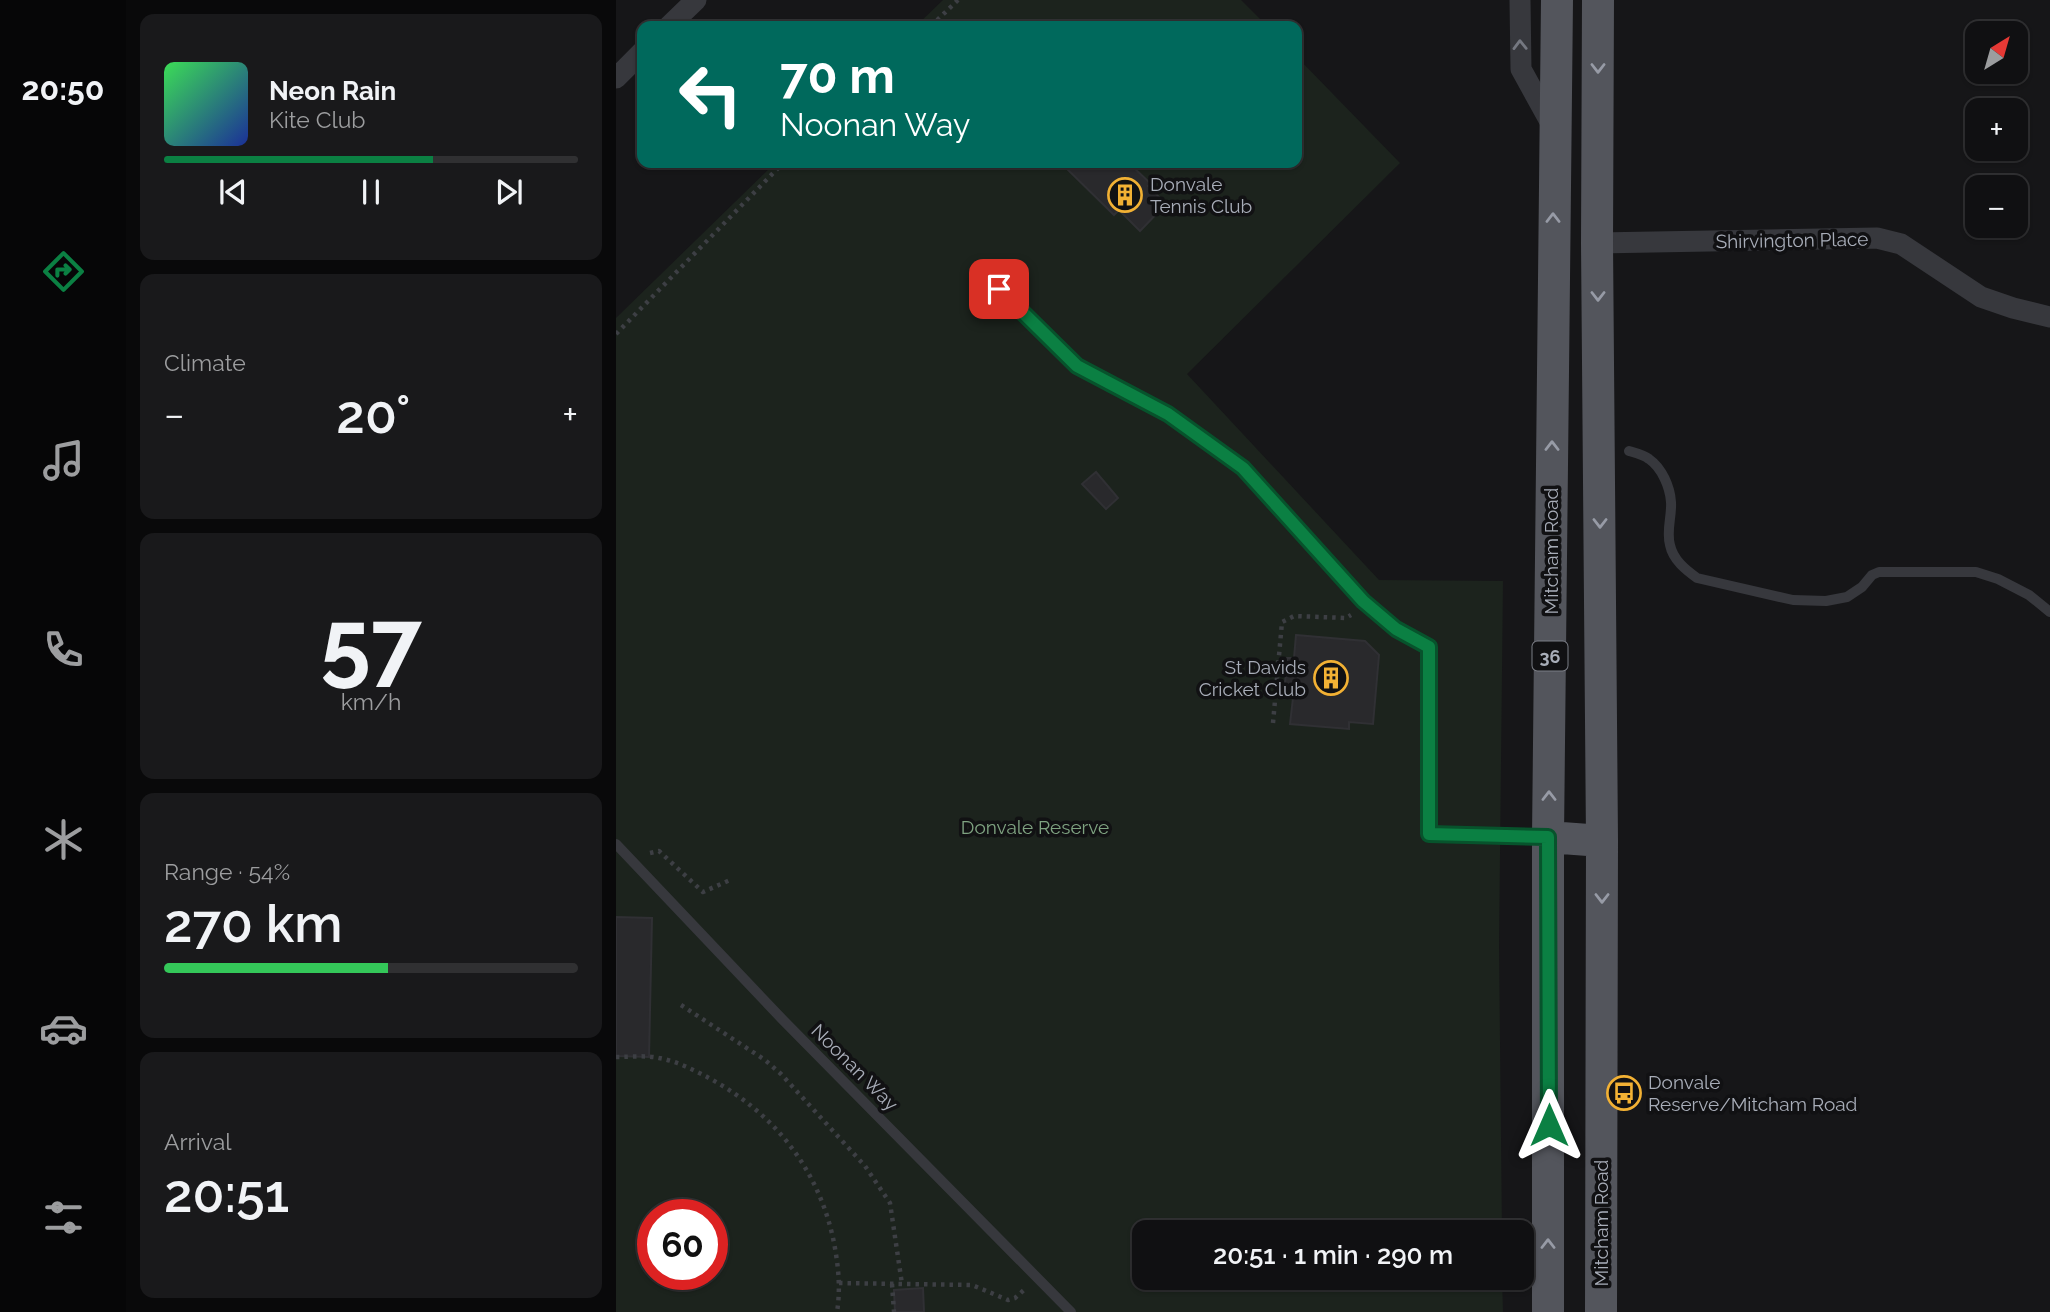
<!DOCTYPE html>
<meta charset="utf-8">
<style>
:root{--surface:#101012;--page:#19191b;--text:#f1f3f6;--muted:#9c9d9f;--line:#303032;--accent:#0b8043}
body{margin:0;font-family:Raleway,sans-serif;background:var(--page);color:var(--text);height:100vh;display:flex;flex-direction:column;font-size:26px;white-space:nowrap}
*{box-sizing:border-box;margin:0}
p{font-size:23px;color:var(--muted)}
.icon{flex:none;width:38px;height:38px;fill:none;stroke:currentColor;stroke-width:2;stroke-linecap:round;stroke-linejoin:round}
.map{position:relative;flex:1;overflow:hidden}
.side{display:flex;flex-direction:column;gap:14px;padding:14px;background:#09090a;width:490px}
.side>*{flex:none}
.hud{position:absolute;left:21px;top:21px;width:665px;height:147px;border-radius:14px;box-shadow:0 2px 5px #0004,0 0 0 2px var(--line);background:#00695c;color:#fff;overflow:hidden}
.needle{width:46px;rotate:37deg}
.buttons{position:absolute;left:1349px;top:21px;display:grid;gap:14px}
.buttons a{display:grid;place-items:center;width:63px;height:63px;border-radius:14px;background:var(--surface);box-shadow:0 2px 5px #0004,0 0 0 2px var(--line);font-size:35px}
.speed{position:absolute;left:21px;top:1199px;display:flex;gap:14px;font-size:35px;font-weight:700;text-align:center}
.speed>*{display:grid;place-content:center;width:91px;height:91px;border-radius:50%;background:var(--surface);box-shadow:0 2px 5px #0004,0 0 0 2px var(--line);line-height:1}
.speed .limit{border:10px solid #d22;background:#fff;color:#111}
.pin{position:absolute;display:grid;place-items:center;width:60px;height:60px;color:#fff;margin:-30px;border-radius:14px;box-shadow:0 4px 10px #0006}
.me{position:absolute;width:77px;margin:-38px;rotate:0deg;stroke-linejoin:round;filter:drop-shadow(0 0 5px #0008)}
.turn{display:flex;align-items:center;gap:24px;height:147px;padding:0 28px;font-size:32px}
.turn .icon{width:91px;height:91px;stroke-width:2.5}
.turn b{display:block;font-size:49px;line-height:60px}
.big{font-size:52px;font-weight:600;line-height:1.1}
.side .card{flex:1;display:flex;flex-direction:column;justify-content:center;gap:10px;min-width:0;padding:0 24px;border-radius:14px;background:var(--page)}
.side .dial{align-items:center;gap:0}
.dial b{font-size:91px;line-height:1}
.song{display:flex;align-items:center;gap:21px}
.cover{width:84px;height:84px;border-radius:10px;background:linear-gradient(135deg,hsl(130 70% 55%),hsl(230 70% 35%))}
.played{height:7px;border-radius:4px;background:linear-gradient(90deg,var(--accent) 65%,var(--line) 65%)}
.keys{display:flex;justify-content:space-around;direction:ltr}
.heat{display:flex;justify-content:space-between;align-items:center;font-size:38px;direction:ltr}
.charge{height:10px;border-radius:5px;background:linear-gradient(90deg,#34c759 54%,var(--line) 0)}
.trip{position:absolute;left:516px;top:1220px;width:402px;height:70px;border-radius:14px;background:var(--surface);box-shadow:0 2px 5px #0004,0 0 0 2px var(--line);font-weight:600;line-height:70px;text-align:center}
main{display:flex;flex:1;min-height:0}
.dock{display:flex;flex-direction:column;width:126px;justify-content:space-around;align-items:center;background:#060607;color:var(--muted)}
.dock .icon{width:49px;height:49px}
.dock .active{color:var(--accent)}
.dock b{font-size:32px;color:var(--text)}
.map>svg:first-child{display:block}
.green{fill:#1c231d;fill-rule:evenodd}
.building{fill:#29292c;stroke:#303034;stroke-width:2}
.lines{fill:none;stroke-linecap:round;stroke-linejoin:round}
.path{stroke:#3d3f44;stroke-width:4.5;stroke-dasharray:3.5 5;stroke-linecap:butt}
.lane{stroke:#37383d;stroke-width:10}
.street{stroke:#37383d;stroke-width:21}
.primary{stroke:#53555c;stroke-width:32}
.oneway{stroke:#757881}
.oneway2{stroke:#979ba6}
.route-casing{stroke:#07532c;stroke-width:18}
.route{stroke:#0b8043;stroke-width:12}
.labels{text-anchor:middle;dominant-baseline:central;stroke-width:7;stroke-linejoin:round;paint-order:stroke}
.shield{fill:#111113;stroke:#7b7e86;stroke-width:2}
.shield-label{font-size:18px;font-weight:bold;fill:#a8adb8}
.poi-label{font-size:19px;fill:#a8adb8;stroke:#111113;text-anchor:start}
.street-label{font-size:19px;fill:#a8adb8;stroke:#111113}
.park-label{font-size:19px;fill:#7fa381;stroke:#111113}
</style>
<main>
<nav class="dock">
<b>20:50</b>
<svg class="icon active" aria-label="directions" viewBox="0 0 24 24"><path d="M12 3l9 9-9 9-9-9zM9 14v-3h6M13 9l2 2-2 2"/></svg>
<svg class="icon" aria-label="music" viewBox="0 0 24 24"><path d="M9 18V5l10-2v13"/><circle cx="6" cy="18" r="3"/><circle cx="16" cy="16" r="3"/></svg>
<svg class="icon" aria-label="phone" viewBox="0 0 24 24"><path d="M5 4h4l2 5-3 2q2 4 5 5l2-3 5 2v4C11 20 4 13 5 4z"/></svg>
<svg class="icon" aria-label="climate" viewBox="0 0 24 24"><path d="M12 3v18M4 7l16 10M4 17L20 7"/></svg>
<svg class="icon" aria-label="car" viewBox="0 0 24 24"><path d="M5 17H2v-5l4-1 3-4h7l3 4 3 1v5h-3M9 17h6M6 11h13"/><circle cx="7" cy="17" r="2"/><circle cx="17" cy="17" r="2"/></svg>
<svg class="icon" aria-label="filters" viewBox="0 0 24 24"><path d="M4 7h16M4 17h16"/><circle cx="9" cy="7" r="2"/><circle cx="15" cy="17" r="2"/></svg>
</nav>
<section class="side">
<div class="card">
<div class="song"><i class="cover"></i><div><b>Neon Rain</b><p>Kite Club</p></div></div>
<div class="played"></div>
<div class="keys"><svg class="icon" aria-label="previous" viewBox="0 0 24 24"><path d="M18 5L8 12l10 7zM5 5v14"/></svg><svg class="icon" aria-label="pause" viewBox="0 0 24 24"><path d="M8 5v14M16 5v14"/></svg><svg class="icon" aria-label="next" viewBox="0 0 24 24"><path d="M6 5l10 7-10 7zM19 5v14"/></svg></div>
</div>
<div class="card"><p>Climate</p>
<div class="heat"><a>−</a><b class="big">20°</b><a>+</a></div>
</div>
<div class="card dial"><b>57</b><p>km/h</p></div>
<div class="card"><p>Range · 54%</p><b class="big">270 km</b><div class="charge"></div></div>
<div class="card"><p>Arrival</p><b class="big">20:51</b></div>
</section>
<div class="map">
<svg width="1434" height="1312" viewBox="0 0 1434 1312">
<rect width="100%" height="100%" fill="#161618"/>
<!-- green -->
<path class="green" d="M 327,0 L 625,0 L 651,26 L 300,26 Z
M 681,57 L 784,163 L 571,374 L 763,580 L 887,581 L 883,946 L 886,1232 L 528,1232 L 528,1278 L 886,1278 L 887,1312 L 0,1312 L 0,318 L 159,163 L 681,163 ZM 37,1214 L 96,1214 L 96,1274 L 37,1274 Z"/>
<!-- building -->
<path class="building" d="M 445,163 L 513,163 L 535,184 L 532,186 L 550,204 L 524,231 L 503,210 L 498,215 Z
M 480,472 L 502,498 L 490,509 L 466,484 Z
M 680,635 L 749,641 L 763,655 L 757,724 L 733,722 L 733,729 L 674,724 L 677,698 L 668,697 L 671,658 L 678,658 Z
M 0,917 L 36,918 L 33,1057 L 0,1056 Z
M 307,1288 L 308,1312 L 279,1312 L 278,1290 Z"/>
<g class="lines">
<!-- path -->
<path class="path" d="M 315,26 L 342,0
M 0,334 L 167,163
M 657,723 L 666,622 L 678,616 L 730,618 L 735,615
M 34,853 L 43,851 L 87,892 L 114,880
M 65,1005 L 149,1060 L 165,1074 L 249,1166 L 274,1203 L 286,1284
M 0,1057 C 14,1057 30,1055 43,1058 C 60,1061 78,1070 93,1078 C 156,1112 201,1166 217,1238 C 222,1262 225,1287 221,1312
M 223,1283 L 356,1285 L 392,1300 L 399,1298 L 409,1289
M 276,1284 L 278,1312"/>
<!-- lane -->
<path class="lane" d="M 363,270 L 461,366 L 552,414 L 627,468 L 747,601 L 780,629 L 813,647 L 813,834 L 930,837
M 1013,451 C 1020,453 1028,455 1033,459 C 1046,468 1054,487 1055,502 C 1056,516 1050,531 1054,545 C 1057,560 1070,570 1081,578 L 1177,600 L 1210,601 L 1231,597 L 1246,587 L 1256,575 L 1263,572 L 1360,572 L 1382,579 L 1413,595 L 1434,612
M 0,844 L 166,1019 L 455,1312"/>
<!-- street -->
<path class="street" d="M 904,0 L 905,69 L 937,127
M 53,26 L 80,0
M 0,78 L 26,52
M 981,243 L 1261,238 L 1285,244 L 1365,297 L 1397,308 L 1434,317"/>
<!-- primary -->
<path class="primary" d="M 982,0 L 981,243 L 986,841 L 985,1312
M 932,837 L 986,841
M 932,1312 L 932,837 L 941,0"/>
</g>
<!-- one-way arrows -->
<defs><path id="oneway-chevron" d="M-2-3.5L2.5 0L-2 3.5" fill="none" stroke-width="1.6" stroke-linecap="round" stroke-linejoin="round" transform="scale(1.75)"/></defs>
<use class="oneway" href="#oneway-chevron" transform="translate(904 45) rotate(-91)"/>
<g class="oneway2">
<use href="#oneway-chevron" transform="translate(982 68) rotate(90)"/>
<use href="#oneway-chevron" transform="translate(937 218) rotate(-90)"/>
<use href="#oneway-chevron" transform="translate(982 296) rotate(90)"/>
<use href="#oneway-chevron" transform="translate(936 446) rotate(-90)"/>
<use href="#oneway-chevron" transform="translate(984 523) rotate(90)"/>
<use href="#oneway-chevron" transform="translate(933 796) rotate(-90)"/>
<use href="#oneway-chevron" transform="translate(986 898) rotate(90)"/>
<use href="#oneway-chevron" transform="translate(932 1244) rotate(-90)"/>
</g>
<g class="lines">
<!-- route casing -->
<g class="route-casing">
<path id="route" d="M 383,289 L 461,366 L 552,414 L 627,468 L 747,601 L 780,629 L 813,647 L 813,834 L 932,837 L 933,1125"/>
</g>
<!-- route -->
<use href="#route" class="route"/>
</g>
<!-- icons -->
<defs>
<g id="building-ring" transform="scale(1.75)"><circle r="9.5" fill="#111113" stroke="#f2b134" stroke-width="1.5"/><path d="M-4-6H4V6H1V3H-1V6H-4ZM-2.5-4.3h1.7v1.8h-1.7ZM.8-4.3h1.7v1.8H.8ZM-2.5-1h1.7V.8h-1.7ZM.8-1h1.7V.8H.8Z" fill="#f2b134"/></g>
<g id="bus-ring" transform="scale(1.75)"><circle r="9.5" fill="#111113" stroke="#f2b134" stroke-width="1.5"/><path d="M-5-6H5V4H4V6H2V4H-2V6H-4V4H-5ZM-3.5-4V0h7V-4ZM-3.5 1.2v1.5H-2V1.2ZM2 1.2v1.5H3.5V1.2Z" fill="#f2b134"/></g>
</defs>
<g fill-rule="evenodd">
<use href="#building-ring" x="509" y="195"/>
<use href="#building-ring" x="715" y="678"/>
<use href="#bus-ring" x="1008" y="1093"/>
</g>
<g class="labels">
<!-- shield labels -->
<rect class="shield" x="916.5" y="641.5" width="35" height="29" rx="5"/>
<g class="shield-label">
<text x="934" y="656">36</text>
</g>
<!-- poi labels -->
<g class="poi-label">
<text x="534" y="184">Donvale<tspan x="534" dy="22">Tennis Club</tspan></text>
<text x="690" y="667" text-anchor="end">St Davids<tspan x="690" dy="22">Cricket Club</tspan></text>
<text x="1032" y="1082">Donvale<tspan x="1032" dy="22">Reserve/Mitcham Road</tspan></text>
</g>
<!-- street labels -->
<g class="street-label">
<text transform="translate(1176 240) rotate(-1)">Shirvington Place</text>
<text transform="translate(935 551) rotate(-90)">Mitcham Road</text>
<text transform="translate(239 1067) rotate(45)">Noonan Way</text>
<text transform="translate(985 1223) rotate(-90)">Mitcham Road</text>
</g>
<!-- park labels -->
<g class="park-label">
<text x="419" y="827">Donvale Reserve</text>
</g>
</g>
</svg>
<div class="buttons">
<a><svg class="needle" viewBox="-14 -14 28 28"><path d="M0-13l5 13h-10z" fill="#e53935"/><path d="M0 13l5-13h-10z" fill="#9c9d9f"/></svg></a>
<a>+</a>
<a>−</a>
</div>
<div class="speed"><div class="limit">60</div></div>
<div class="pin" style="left:383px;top:289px;background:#d93025"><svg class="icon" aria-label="arrive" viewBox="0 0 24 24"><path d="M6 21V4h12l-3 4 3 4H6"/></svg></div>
<svg class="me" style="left:933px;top:1125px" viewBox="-20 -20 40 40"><path d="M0-17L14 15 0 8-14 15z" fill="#0b8043" stroke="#fff" stroke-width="4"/></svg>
<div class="trip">20:51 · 1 min · 290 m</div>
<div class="hud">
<div class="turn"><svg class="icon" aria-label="left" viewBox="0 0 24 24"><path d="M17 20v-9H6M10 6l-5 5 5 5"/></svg><div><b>70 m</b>Noonan Way</div></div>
</div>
</div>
</main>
